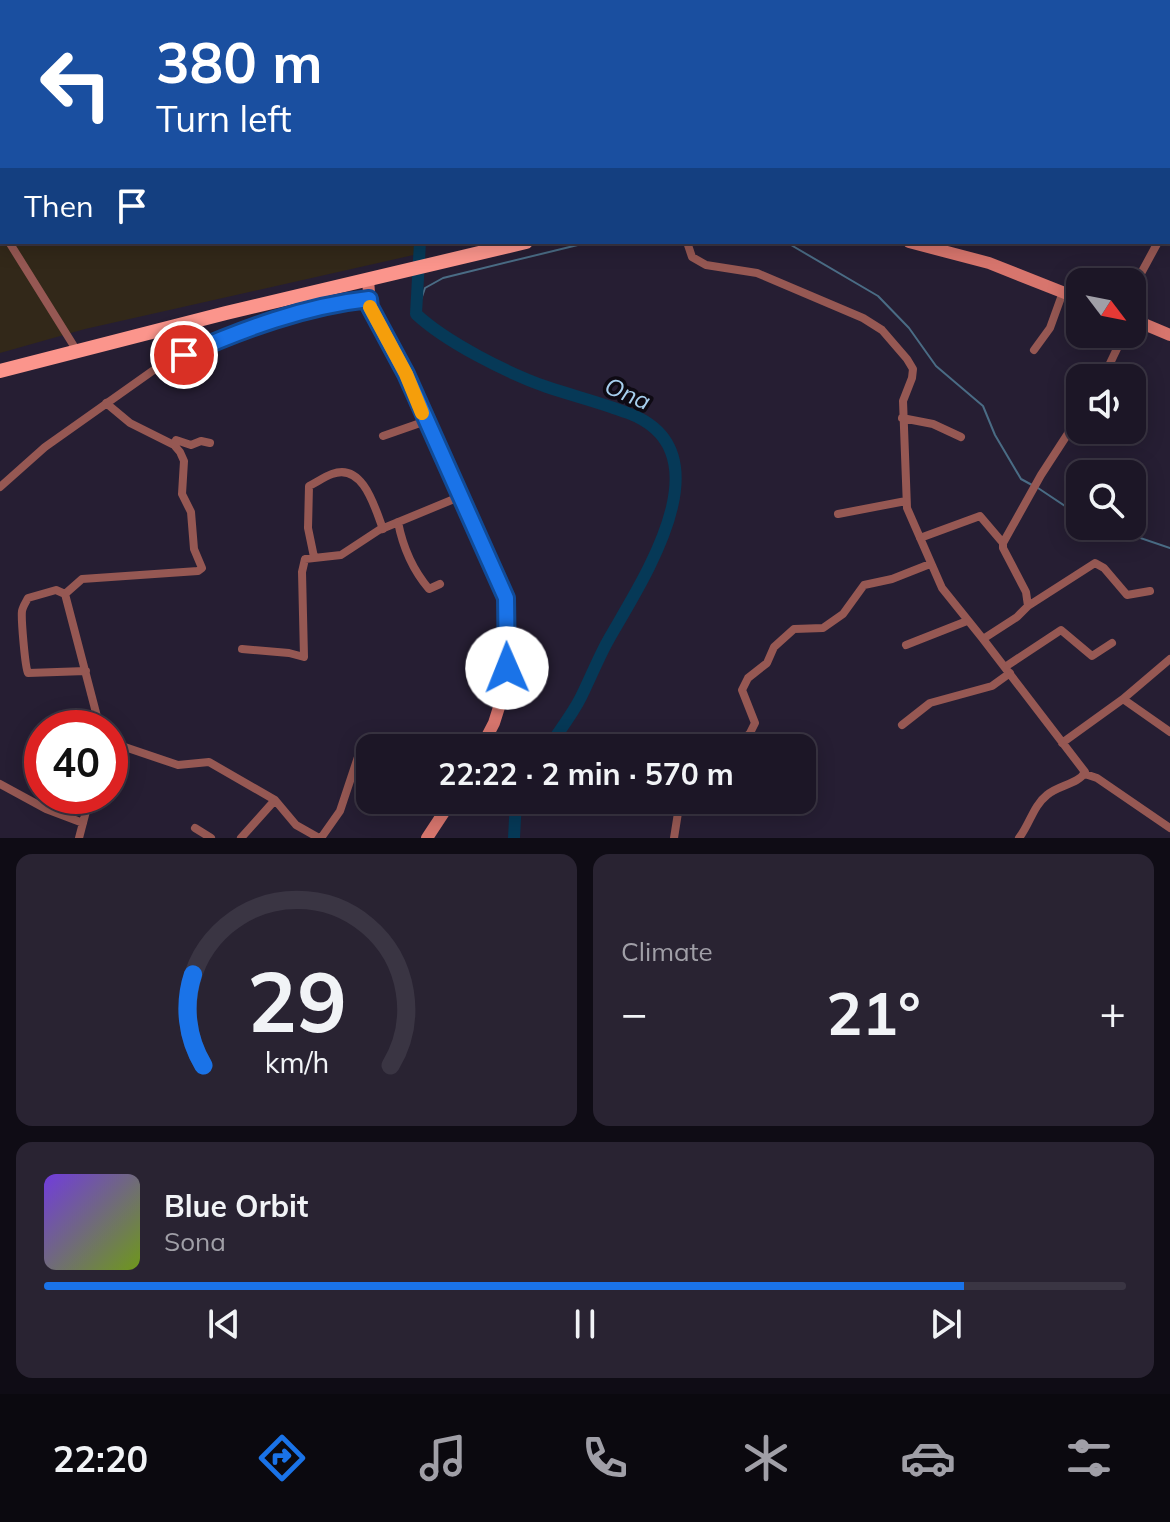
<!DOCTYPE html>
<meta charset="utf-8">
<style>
:root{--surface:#1c1626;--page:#292332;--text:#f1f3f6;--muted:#a09fa7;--line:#3a3543;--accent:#1a73e8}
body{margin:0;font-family:Mulish,sans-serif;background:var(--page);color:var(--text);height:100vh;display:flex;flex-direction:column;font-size:30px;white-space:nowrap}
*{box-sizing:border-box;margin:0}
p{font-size:26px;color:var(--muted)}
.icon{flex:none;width:44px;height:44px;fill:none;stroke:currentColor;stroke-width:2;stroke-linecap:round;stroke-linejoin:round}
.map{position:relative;height:838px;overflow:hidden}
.sheet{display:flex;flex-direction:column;gap:16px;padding:16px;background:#0f0c15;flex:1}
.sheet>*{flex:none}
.guide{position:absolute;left:0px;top:0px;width:1170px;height:244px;box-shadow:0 4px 20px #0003,0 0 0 2px var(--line);background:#1a4fa0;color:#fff;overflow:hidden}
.needle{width:52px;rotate:122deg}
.tools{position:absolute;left:1066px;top:268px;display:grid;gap:16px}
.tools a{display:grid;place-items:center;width:80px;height:80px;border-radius:16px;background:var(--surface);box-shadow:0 4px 20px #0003,0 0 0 2px var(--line);font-size:40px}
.speed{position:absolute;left:24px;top:710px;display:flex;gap:16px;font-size:40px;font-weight:700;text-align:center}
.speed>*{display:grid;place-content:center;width:104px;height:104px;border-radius:50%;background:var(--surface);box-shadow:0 4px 20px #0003,0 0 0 2px var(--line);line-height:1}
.speed .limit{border:12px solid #d22;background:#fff;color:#111}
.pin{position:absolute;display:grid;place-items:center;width:68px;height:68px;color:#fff;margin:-34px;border:4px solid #fff;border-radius:50%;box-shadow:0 2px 8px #0007}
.me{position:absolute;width:88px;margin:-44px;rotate:359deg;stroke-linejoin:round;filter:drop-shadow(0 0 6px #0008)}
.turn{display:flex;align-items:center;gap:28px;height:168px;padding:0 24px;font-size:36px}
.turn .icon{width:104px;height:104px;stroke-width:2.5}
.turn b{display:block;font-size:56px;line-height:68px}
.then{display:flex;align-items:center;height:76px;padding:0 24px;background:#0003;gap:16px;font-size:30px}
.big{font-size:60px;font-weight:700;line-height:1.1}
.sheet .tile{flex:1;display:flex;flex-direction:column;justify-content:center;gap:12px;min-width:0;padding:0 28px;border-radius:16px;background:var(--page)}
.sheet .dial{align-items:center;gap:0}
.dial svg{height:208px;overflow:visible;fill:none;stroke:var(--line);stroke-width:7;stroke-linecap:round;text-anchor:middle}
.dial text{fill:var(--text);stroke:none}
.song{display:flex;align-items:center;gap:24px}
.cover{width:96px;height:96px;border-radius:12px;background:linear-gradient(135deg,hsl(260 70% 55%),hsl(80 70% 35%))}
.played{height:8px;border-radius:4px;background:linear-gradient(90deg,var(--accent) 85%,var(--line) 85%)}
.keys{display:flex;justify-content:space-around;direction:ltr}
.heat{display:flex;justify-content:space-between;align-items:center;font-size:44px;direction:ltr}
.sheet .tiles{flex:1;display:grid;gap:16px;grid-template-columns:1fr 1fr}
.tile:last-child{grid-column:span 2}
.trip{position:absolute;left:356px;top:734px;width:460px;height:80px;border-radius:16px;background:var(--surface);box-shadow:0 4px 20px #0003,0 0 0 2px var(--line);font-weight:700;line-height:80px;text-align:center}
.tabs{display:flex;height:128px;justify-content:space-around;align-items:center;background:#0b090f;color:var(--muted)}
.tabs .icon{width:56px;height:56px}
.tabs .selected{color:var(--accent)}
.tabs b{font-size:36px;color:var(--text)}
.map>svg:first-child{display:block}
.education{fill:#322819}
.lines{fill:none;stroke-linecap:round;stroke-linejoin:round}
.stream{stroke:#4a6c85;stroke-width:2}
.river{stroke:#063957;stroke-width:12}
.street{stroke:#965853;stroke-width:8}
.secondary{stroke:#d7756d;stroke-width:12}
.primary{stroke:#fb958c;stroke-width:14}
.route-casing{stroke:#114b97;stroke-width:20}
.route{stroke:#1a73e8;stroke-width:14}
.slow{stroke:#f59e0b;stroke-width:14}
.labels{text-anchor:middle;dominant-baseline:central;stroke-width:7;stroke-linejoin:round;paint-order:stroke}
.water-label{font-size:24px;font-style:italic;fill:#a7cfee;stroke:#0e0a13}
</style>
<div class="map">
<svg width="1170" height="838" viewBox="0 0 1170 838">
<rect width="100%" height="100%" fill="#261e33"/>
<!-- education -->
<path class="education" d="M 0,0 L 520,0 L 520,2 L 2,2 L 2,242 L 425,242 L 418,254 L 85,329 L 0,353 Z"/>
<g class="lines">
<!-- stream -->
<path class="stream" d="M 779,242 L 791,245 L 878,296 L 909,328 L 936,366 L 983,406 L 995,435 L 1021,479 L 1032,485
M 416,314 L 425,288 L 443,278 L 590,242
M 1038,488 L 1080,516
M 1105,526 L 1170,548"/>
<!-- river -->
<path class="river" d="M 525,2 L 525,0
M 420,242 L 416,314 C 446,342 507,373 547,387 C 574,396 602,403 628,413 C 729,451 643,579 610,637 C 599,656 591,677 581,697 C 572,715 559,731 548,748
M 514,838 L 516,800"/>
<!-- street -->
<path class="street" d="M 1055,2 L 1055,0
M 1168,57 L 1170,57
M 1168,149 L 1170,148
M 1168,204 L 1170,204
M 0,227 L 2,230
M 1168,232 L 1170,232
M 9,242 L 77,351
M 687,242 L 692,257 L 706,265 L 757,273 L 863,318 L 882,330 L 907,359 L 913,369 L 912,378 L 903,401 L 907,508 L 942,588 L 983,639 L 1017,617 L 1028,606 L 1026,592 L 1003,548 L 1003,543 L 1041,475 L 1080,415
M 1132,290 L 1158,242
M 1034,350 L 1050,328 L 1063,292
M 1103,378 L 1124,334
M 902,418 L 933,424 L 961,437
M 383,436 L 426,421
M 174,445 L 176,440 L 191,445 L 201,441 L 210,443
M 0,487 L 45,447 L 158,367 L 237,332 L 326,304 L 369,299
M 838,514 L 906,501
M 398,522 C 403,548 412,569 429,589 L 440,584
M 920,538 L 980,516 L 1003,543
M 314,557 L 308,528 L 309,486 C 317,482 324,477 332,474 C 363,462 375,508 383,529
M 65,594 L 56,590 L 28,598 C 26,602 23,606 22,611 C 21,618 25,667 28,673 L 86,671
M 1028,606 L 1095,563 L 1104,568 L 1127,595 L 1150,591
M 983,639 L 1085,772 C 1079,784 1058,785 1047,795 C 1033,806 1030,824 1019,838
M 906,645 L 967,621
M 242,649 L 289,653 L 304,657 L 302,572 L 305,559 L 341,555 L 379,530 L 459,497
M 1005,667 L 1061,630 L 1092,656 L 1112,643
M 1123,699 L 1170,659
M 902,725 L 930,703 L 992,686 L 1010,673
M 100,728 L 65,594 L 82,579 L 198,571 L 202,568 L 194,549 L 191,512 L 182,494 L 184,461 L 180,452 L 174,445 L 130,423 L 106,403
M 110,742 L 178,765 L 209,762 L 275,800 L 296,825 L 319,838
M 1062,743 L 1123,699 L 1170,732
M 735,748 L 750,733 L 755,723 L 742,690 L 748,678 L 767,663 L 774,647 L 794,629 L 823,628 L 843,614 L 864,585 L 892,579 L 930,564
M 1085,774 L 1097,778 L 1170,828
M 0,784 L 46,809 L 83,823
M 195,828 L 211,838
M 79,838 L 90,796
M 241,838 L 275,800
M 321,838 L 340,811 L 362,745
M 674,838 L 680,800"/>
<!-- secondary -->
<path class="secondary" d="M 909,242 L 989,263 L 1080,299
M 368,279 L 370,307 L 406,374 L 506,598 L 508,650 L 506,685 L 494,723 L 481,748
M 1132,319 L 1170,335
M 427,838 L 452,800"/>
<!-- primary -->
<path class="primary" d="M 1146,2 L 1149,0
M 0,371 L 226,313 L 526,242"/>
</g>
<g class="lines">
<!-- route casing -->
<g class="route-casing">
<path id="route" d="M 184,355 C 244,329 304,306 369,299 L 370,307 L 406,374 L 506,598 L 507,668"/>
</g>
<!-- route -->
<use href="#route" class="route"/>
<!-- slow -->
<path class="slow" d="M 370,307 L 406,374 L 422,413"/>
</g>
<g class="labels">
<!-- water labels -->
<g class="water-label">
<text transform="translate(628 393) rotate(23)">Ona</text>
</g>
</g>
</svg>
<div class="tools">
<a><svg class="needle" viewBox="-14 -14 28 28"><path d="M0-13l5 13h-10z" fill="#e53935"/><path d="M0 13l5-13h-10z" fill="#a09fa7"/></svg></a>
<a><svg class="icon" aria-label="sound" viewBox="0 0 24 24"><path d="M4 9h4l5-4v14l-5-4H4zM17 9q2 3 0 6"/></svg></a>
<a><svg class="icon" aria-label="search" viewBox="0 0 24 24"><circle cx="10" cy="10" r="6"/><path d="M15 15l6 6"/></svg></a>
</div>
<div class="speed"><div class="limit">40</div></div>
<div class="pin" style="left:184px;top:355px;background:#d93025"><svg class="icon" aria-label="arrive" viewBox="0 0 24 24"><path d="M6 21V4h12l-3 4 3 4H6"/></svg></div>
<svg class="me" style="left:507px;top:668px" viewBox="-20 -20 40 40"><circle r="19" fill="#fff"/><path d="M0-13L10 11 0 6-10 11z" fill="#1a73e8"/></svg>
<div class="trip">22:22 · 2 min · 570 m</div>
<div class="guide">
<div class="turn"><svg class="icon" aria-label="left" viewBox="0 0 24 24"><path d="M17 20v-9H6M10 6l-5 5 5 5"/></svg><div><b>380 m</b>Turn left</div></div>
<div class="then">Then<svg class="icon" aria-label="arrive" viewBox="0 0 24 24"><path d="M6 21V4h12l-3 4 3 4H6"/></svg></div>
</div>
</div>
<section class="sheet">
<div class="tiles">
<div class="tile dial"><svg viewBox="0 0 100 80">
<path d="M14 69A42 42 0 1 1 86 69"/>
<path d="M14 69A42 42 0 0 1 10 34" stroke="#1a73e8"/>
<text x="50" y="56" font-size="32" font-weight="700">29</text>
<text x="50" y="72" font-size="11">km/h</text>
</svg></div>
<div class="tile"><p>Climate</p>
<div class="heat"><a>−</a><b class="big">21°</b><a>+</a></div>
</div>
<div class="tile">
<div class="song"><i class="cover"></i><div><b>Blue Orbit</b><p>Sona</p></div></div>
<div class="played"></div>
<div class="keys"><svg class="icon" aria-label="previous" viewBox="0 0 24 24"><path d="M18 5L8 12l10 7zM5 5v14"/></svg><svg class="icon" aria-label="pause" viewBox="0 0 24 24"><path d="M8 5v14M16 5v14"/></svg><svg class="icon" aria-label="next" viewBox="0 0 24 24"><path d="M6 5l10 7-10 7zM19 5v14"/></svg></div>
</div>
</div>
</section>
<nav class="tabs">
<b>22:20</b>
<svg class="icon selected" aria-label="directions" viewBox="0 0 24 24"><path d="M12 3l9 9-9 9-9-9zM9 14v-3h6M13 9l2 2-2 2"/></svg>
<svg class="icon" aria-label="music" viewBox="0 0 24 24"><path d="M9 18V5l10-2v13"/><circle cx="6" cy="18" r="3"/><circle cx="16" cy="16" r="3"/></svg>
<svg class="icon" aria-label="phone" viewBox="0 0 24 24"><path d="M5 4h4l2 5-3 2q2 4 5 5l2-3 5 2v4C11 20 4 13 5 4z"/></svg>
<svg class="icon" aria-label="climate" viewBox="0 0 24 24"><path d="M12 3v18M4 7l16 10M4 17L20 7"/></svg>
<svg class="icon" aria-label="car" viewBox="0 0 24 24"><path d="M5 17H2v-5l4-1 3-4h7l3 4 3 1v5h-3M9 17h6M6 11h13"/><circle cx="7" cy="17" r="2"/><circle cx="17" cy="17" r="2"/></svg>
<svg class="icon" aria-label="filters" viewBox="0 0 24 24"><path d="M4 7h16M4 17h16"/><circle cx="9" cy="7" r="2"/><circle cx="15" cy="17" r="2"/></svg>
</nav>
